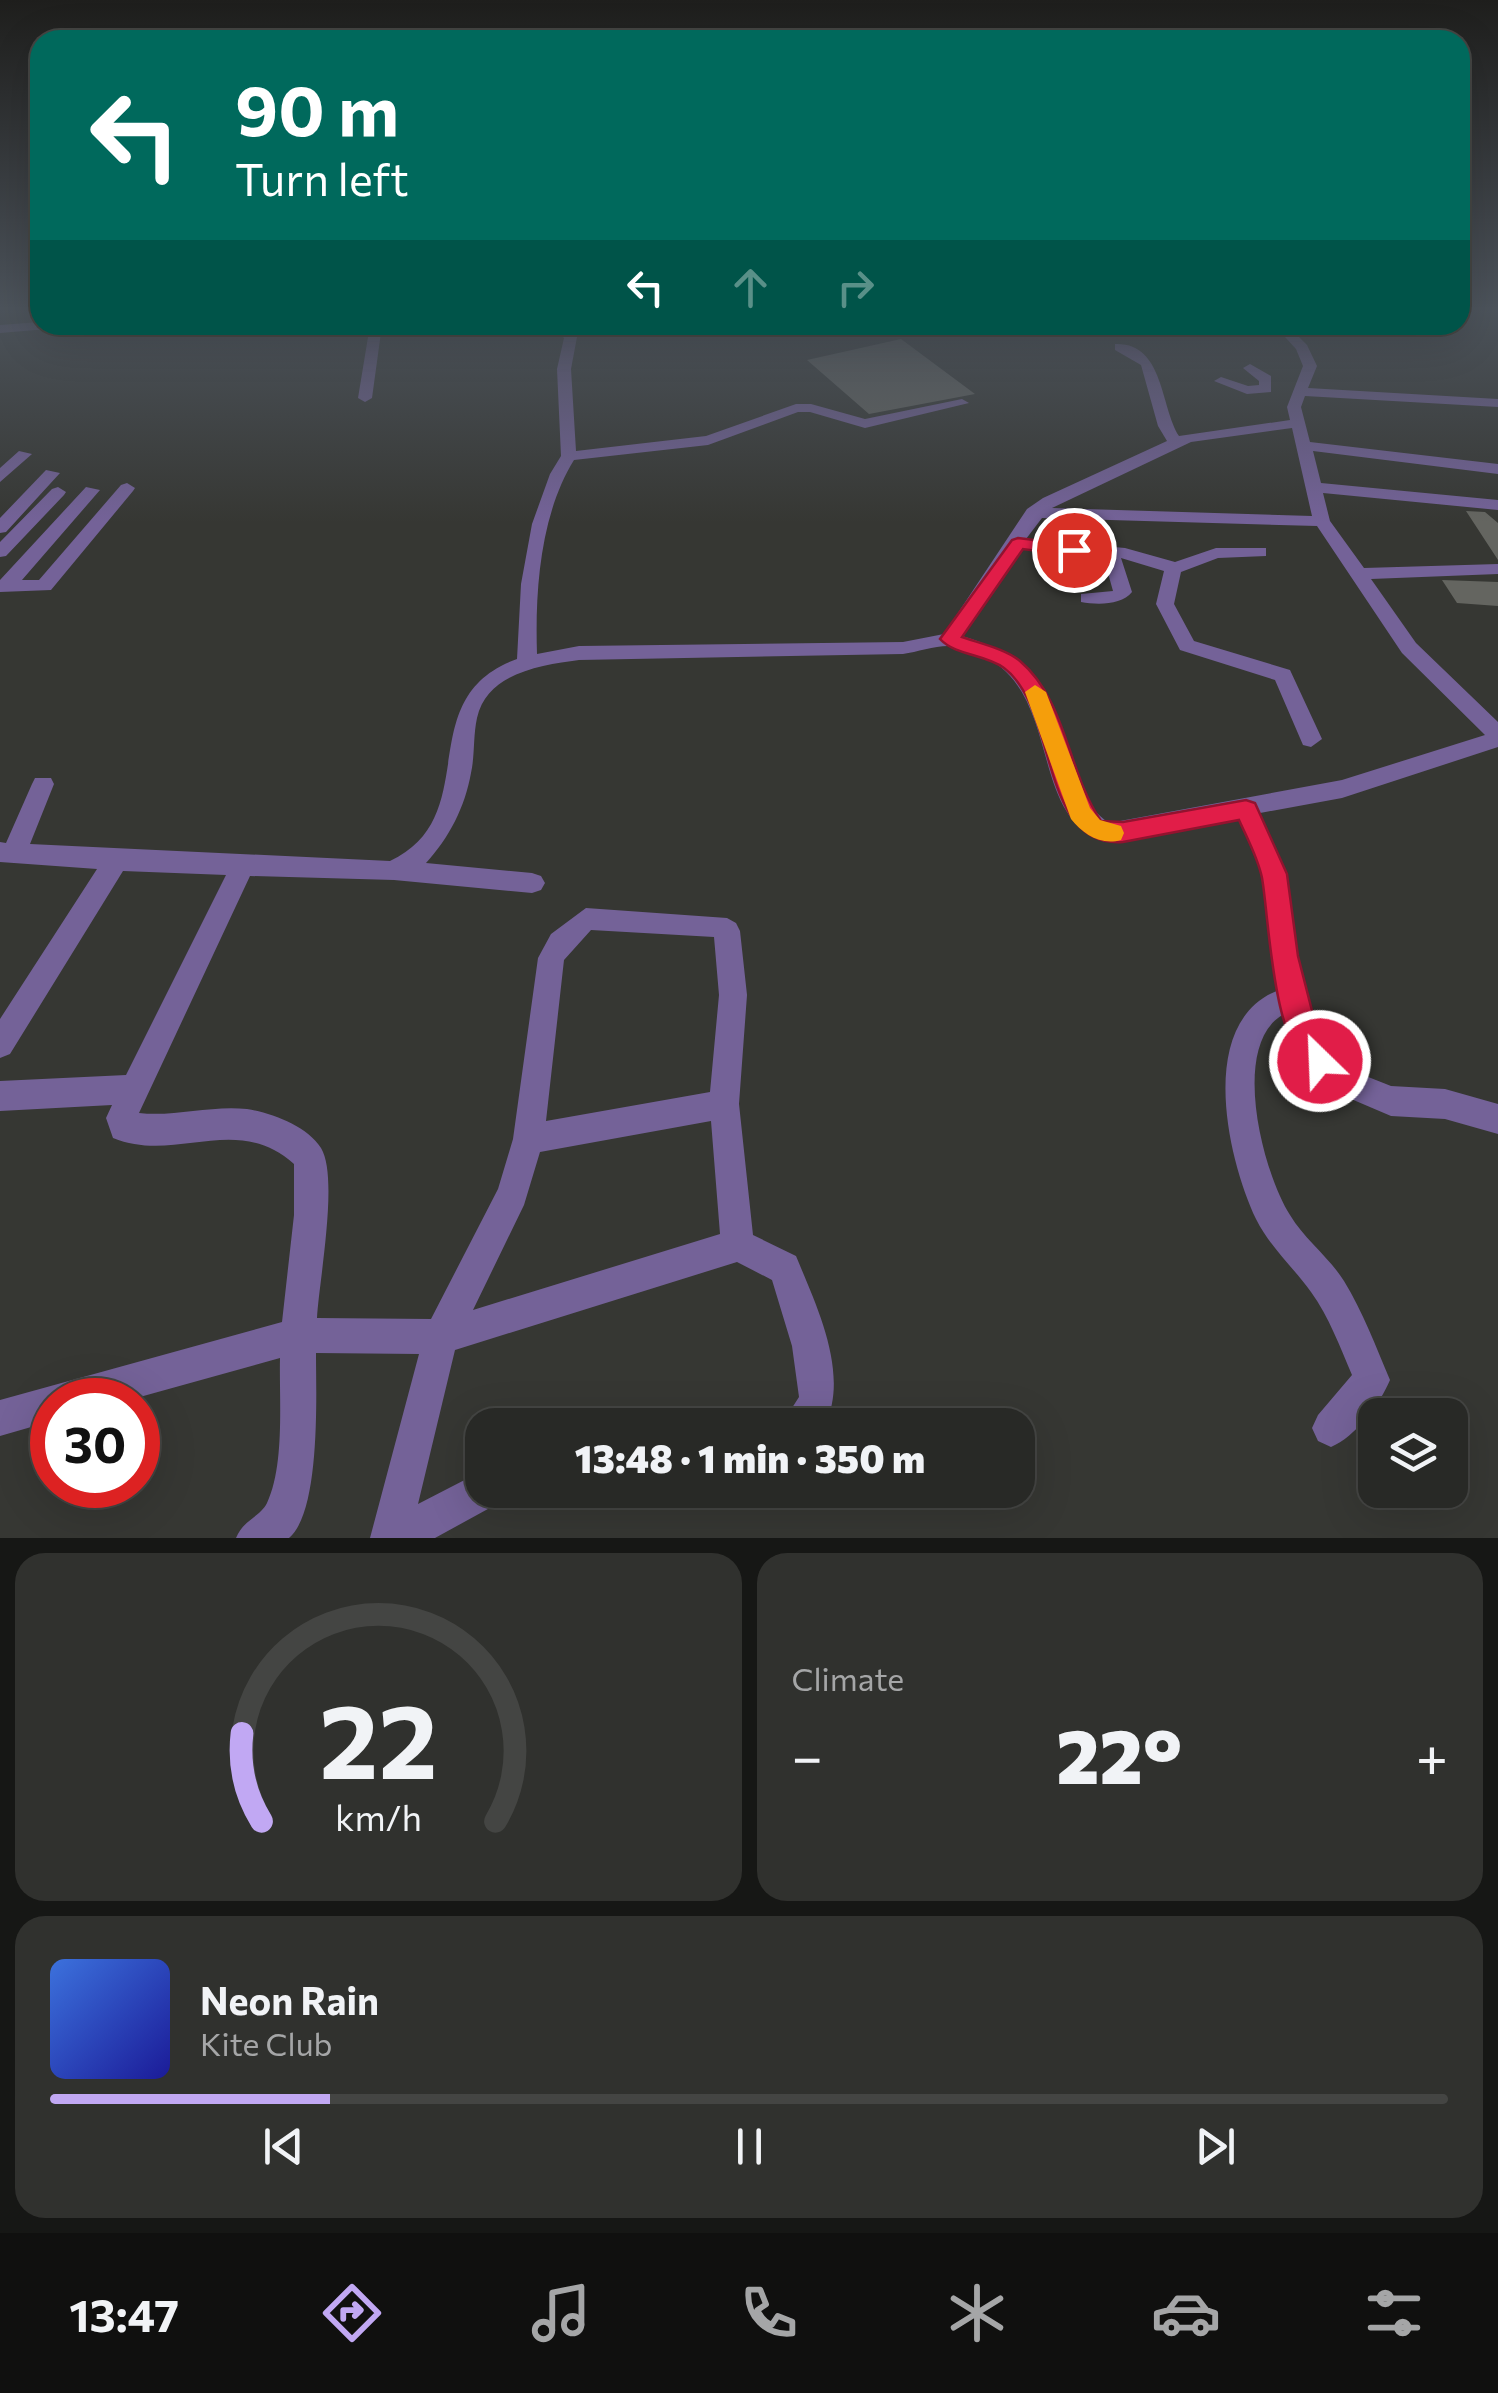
<!DOCTYPE html>
<meta charset="utf-8">
<style>
:root{--surface:#282926;--page:#30312e;--text:#f1f3f6;--muted:#a5a6a7;--line:#444543;--accent:#c1a8f3}
body{margin:0;font-family:Commissioner,sans-serif;background:var(--page);color:var(--text);height:100vh;display:flex;flex-direction:column;font-size:38px;white-space:nowrap}
*{box-sizing:border-box;margin:0}
p{font-size:32px;color:var(--muted)}
.icon{flex:none;width:55px;height:55px;fill:none;stroke:currentColor;stroke-width:2;stroke-linecap:round;stroke-linejoin:round}
.map{position:relative;height:1538px;overflow:hidden}
.sheet{display:flex;flex-direction:column;gap:15px;padding:15px;background:#161715;flex:1}
.sheet>*{flex:none}
.banner{position:absolute;left:30px;top:30px;width:1440px;height:305px;border-radius:30px;box-shadow:0 10px 40px #0002,0 0 0 2px var(--line);background:#00695c;color:#fff;overflow:hidden}
.controls{position:absolute;left:1358px;top:1398px;display:grid;gap:20px}
.controls a{display:grid;place-items:center;width:110px;height:110px;border-radius:20px;background:var(--surface);box-shadow:0 10px 40px #0002,0 0 0 2px var(--line);font-size:50px}
.speed{position:absolute;left:30px;top:1378px;display:flex;gap:20px;font-size:50px;font-weight:700;text-align:center}
.speed>*{display:grid;place-content:center;width:130px;height:130px;border-radius:50%;background:var(--surface);box-shadow:0 10px 40px #0002,0 0 0 2px var(--line);line-height:1}
.speed .limit{border:15px solid #d22;background:#fff;color:#111}
.pin{position:absolute;display:grid;place-items:center;width:85px;height:85px;color:#fff;margin:-42px;border:5px solid #fff;border-radius:50%;box-shadow:0 2px 10px #0007}
.me{position:absolute;width:110px;margin:-55px;rotate:336deg;stroke-linejoin:round;filter:drop-shadow(0 0 8px #0008)}
.turn{display:flex;align-items:center;gap:35px;height:210px;padding:0 40px;font-size:45px}
.turn .icon{width:130px;height:130px;stroke-width:2.5}
.turn b{display:block;font-size:70px;line-height:85px}
.lanes{display:flex;align-items:center;height:95px;padding:0 40px;background:#0003;justify-content:center;gap:50px;direction:ltr}
.lanes .off{opacity:.35}
.big{font-size:75px;font-weight:800;line-height:1.1}
.sheet .card{flex:1;display:flex;flex-direction:column;justify-content:center;gap:15px;min-width:0;padding:0 35px;border-radius:30px;background:var(--page)}
.sheet .dial{align-items:center;gap:0}
.dial svg{height:260px;overflow:visible;fill:none;stroke:var(--line);stroke-width:7;stroke-linecap:round;text-anchor:middle}
.dial text{fill:var(--text);stroke:none}
.song{display:flex;align-items:center;gap:30px}
.cover{width:120px;height:120px;border-radius:15px;background:linear-gradient(135deg,hsl(220 70% 55%),hsl(240 70% 35%))}
.played{height:10px;border-radius:5px;background:linear-gradient(90deg,var(--accent) 20%,var(--line) 20%)}
.keys{display:flex;justify-content:space-around;direction:ltr}
.heat{display:flex;justify-content:space-between;align-items:center;font-size:55px;direction:ltr}
.sheet .tiles{flex:1;display:grid;gap:15px;grid-template-columns:1fr 1fr}
.card:last-child{grid-column:span 2}
.trip{position:absolute;left:465px;top:1408px;width:570px;height:100px;border-radius:30px;background:var(--surface);box-shadow:0 10px 40px #0002,0 0 0 2px var(--line);font-weight:800;line-height:100px;text-align:center}
.menu{display:flex;height:160px;justify-content:space-around;align-items:center;background:#10100f;color:var(--muted)}
.menu .icon{width:70px;height:70px}
.menu .selected{color:var(--accent)}
.menu b{font-size:45px;color:var(--text)}
.map>svg:first-child{display:block}
.building{fill:#646560}
.lines{fill:none;stroke-linecap:round;stroke-linejoin:round}
.minor{fill:#746298;fill-rule:evenodd}
.route{fill:#e11d48;stroke:#92132f;stroke-width:2.5}
.slow{fill:#f59e0b}
</style>
<div class="map">
<svg width="1498" height="1538" viewBox="0 0 1498 1538">
<rect width="100%" height="100%" fill="#363733"/>
<!-- building -->
<path class="building" d="M 901,339 L 975,394 L 869,414 L 807,360 Z
M 1466,511 L 1485,512 L 1498,523 L 1498,560 Z
M 1442,580 L 1498,582 L 1498,606 L 1457,603 Z"/>
<g class="lines">
<!-- minor -->
<path class="minor" d="M 1460,308 L 1481,308 L 1460,314 Z
M 40,322 L 40,325 L 54,325 L 48,329 L 0,333 L 0,325 Z
M 370,325 L 382,325 L 372,398 L 365,402 L 358,398 Z
M 557,325 L 565,325 L 569,331 L 621,325 L 577,337 L 571,369 L 576,451 L 706,436 L 796,404 L 811,404 L 865,419 L 962,399 L 969,403 L 865,428 L 810,412 L 798,412 L 708,445 L 574,460 C 540,515 535,591 537,654 L 579,646 L 903,642 L 944,634 L 1027,509 L 1043,498 L 1167,441 L 1158,426 L 1141,365 L 1115,350 L 1115,344 C 1164,342 1160,406 1179,436 L 1290,420 L 1287,407 L 1303,366 L 1296,349 L 1274,325 L 1287,325 L 1307,345 L 1317,366 L 1308,388 L 1498,399 L 1498,407 L 1305,396 L 1301,407 L 1310,442 L 1498,464 L 1498,474 L 1313,451 L 1321,483 L 1498,500 L 1498,510 L 1323,493 L 1330,521 L 1364,568 L 1498,564 L 1498,574 L 1371,579 L 1416,643 L 1498,722 L 1498,747 L 1342,798 L 1260,813 L 1286,874 L 1297,957 L 1319,1038 L 1343,1067 L 1391,1086 L 1445,1089 L 1498,1104 L 1498,1134 L 1445,1119 L 1391,1116 L 1323,1087 L 1296,1055 L 1284,1014 C 1229,1044 1263,1173 1290,1215 C 1305,1240 1329,1257 1344,1281 C 1363,1312 1376,1347 1390,1380 C 1380,1404 1355,1437 1331,1447 L 1318,1441 L 1312,1428 L 1318,1415 L 1352,1375 C 1340,1347 1329,1317 1311,1292 C 1293,1267 1270,1247 1256,1219 C 1227,1158 1196,1021 1279,990 L 1271,957 L 1262,874 L 1238,817 L 1105,842 C 1026,817 1064,688 978,654 C 969,651 957,646 948,646 C 934,646 917,652 903,654 L 579,660 C 541,665 487,673 477,718 C 473,736 475,755 471,773 C 465,807 449,838 426,863 L 532,873 L 541,876 L 545,883 L 541,890 L 532,893 L 394,880 L 250,876 L 139,1113 C 175,1117 211,1105 247,1109 C 272,1113 307,1126 321,1148 C 339,1177 319,1281 317,1318 L 431,1319 L 498,1189 L 513,1139 L 538,958 L 551,934 L 586,908 L 727,918 L 736,923 L 740,931 L 747,995 L 739,1104 L 753,1235 L 796,1256 C 816,1305 850,1373 825,1425 L 781,1425 L 799,1397 L 792,1346 L 772,1280 L 737,1262 L 455,1350 L 418,1504 L 482,1471 L 482,1490 L 502,1490 L 497,1504 L 435,1538 L 370,1538 L 419,1354 L 316,1353 C 316,1394 321,1511 289,1538 L 236,1538 C 244,1519 260,1517 267,1503 C 285,1464 279,1400 280,1358 L 129,1400 L 52,1400 L 52,1421 L 0,1436 L 0,1400 L 282,1322 L 294,1215 L 294,1164 C 236,1112 176,1164 113,1138 L 106,1118 L 112,1105 L 0,1111 L 0,1081 L 126,1075 L 226,875 L 123,871 L 10,1054 L 0,1058 L 0,1019 L 97,869 L 0,862 L 0,842 L 6,843 L 32,784 L 35,778 L 51,778 L 54,784 L 30,844 L 390,861 C 486,816 409,698 517,659 L 521,584 L 532,524 L 550,474 L 561,456 L 557,369 L 564,338 L 555,328 ZM 1292,428 L 1312,516 L 1052,508 L 1191,442 ZM 1042,518 L 1317,526 L 1402,653 L 1485,735 L 1342,780 L 1109,823 C 1033,769 1096,675 962,636 L 1019,549 L 1104,559 L 1113,591 L 1081,594 L 1081,602 C 1098,605 1122,605 1132,592 L 1121,558 L 1164,571 L 1156,604 L 1180,650 L 1275,680 L 1303,745 L 1311,747 L 1322,739 L 1290,670 L 1194,641 L 1174,604 L 1181,572 L 1218,558 L 1266,556 L 1266,548 L 1216,548 L 1175,562 L 1125,548 L 1026,539 ZM 591,930 L 714,937 L 719,995 L 710,1092 L 546,1121 L 564,960 ZM 711,1121 L 720,1234 L 473,1310 L 524,1205 L 540,1152 Z
M 1250,364 L 1271,376 L 1271,392 L 1247,394 L 1214,381 L 1221,377 L 1248,386 L 1259,385 L 1259,381 L 1243,368 Z
M 19,451 L 32,454 L 0,482 L 0,468 Z
M 46,470 L 60,473 L 6,532 L 0,533 L 0,518 Z
M 127,483 L 135,488 L 133,491 L 51,590 L 0,592 L 0,580 L 86,487 L 100,490 L 22,580 L 39,580 L 121,485 Z
M 58,487 L 66,492 L 64,495 L 6,556 L 0,557 L 0,542 L 52,489 Z"/>
</g>
<!-- sky -->
<linearGradient id="sky" x2="0" y2="1"><stop stop-color="#1e1e1c"/><stop offset="0.59" stop-color="#4c535b"/><stop offset="1" stop-color="#4c535b" stop-opacity="0"/></linearGradient>
<rect width="1498" height="523" fill="url(#sky)"/>
<!-- route -->
<path class="route" d="M 1018,538 L 1074,545 L 1082,550 L 1074,556 L 1023,549 L 962,637 C 979,643 1006,649 1020,661 C 1067,701 1067,771 1101,821 L 1123,822 L 1246,800 L 1255,803 L 1287,874 L 1298,956 L 1319,1038 L 1334,1061 L 1330,1071 L 1320,1075 C 1272,1056 1270,924 1262,878 C 1258,858 1247,838 1239,820 L 1123,842 C 1038,848 1059,709 1004,668 C 985,654 956,656 940,639 L 1012,540 Z"/>
<!-- slow -->
<path class="slow" d="M 1035,685 L 1046,692 L 1090,808 L 1100,820 L 1121,826 L 1124,833 L 1121,840 C 1101,846 1083,834 1071,819 L 1025,692 Z"/>
</svg>
<div class="controls">
<a><svg class="icon" aria-label="layers" viewBox="0 0 24 24"><path d="M12 4l9 5-9 5-9-5zM3 14l9 5 9-5"/></svg></a>
</div>
<div class="speed"><div class="limit">30</div></div>
<div class="pin" style="left:1074px;top:550px;background:#d93025"><svg class="icon" aria-label="arrive" viewBox="0 0 24 24"><path d="M6 21V4h12l-3 4 3 4H6"/></svg></div>
<svg class="me" style="left:1320px;top:1061px" viewBox="-20 -20 40 40"><circle r="17" fill="#e11d48" stroke="#fff" stroke-width="3"/><path d="M0-11L8 9 0 5-8 9z" fill="#fff"/></svg>
<div class="trip">13:48 · 1 min · 350 m</div>
<div class="banner">
<div class="turn"><svg class="icon" aria-label="left" viewBox="0 0 24 24"><path d="M17 20v-9H6M10 6l-5 5 5 5"/></svg><div><b>90 m</b>Turn left</div></div>
<div class="lanes"><svg class="icon" aria-label="left" viewBox="0 0 24 24"><path d="M17 20v-9H6M10 6l-5 5 5 5"/></svg><svg class="icon off" aria-label="ahead" viewBox="0 0 24 24"><path d="M12 20V5M6 11l6-6 6 6"/></svg><svg class="icon off" aria-label="right" viewBox="0 0 24 24"><path d="M7 20v-9h11M14 6l5 5-5 5"/></svg></div>
</div>
</div>
<section class="sheet">
<div class="tiles">
<div class="card dial"><svg viewBox="0 0 100 80">
<path d="M14 69A42 42 0 1 1 86 69"/>
<path d="M14 69A42 42 0 0 1 8 42" stroke="#c1a8f3"/>
<text x="50" y="56" font-size="32" font-weight="700">22</text>
<text x="50" y="72" font-size="11">km/h</text>
</svg></div>
<div class="card"><p>Climate</p>
<div class="heat"><a>−</a><b class="big">22°</b><a>+</a></div>
</div>
<div class="card">
<div class="song"><i class="cover"></i><div><b>Neon Rain</b><p>Kite Club</p></div></div>
<div class="played"></div>
<div class="keys"><svg class="icon" aria-label="previous" viewBox="0 0 24 24"><path d="M18 5L8 12l10 7zM5 5v14"/></svg><svg class="icon" aria-label="pause" viewBox="0 0 24 24"><path d="M8 5v14M16 5v14"/></svg><svg class="icon" aria-label="next" viewBox="0 0 24 24"><path d="M6 5l10 7-10 7zM19 5v14"/></svg></div>
</div>
</div>
</section>
<nav class="menu">
<b>13:47</b>
<svg class="icon selected" aria-label="directions" viewBox="0 0 24 24"><path d="M12 3l9 9-9 9-9-9zM9 14v-3h6M13 9l2 2-2 2"/></svg>
<svg class="icon" aria-label="music" viewBox="0 0 24 24"><path d="M9 18V5l10-2v13"/><circle cx="6" cy="18" r="3"/><circle cx="16" cy="16" r="3"/></svg>
<svg class="icon" aria-label="phone" viewBox="0 0 24 24"><path d="M5 4h4l2 5-3 2q2 4 5 5l2-3 5 2v4C11 20 4 13 5 4z"/></svg>
<svg class="icon" aria-label="climate" viewBox="0 0 24 24"><path d="M12 3v18M4 7l16 10M4 17L20 7"/></svg>
<svg class="icon" aria-label="car" viewBox="0 0 24 24"><path d="M5 17H2v-5l4-1 3-4h7l3 4 3 1v5h-3M9 17h6M6 11h13"/><circle cx="7" cy="17" r="2"/><circle cx="17" cy="17" r="2"/></svg>
<svg class="icon" aria-label="filters" viewBox="0 0 24 24"><path d="M4 7h16M4 17h16"/><circle cx="9" cy="7" r="2"/><circle cx="15" cy="17" r="2"/></svg>
</nav>
